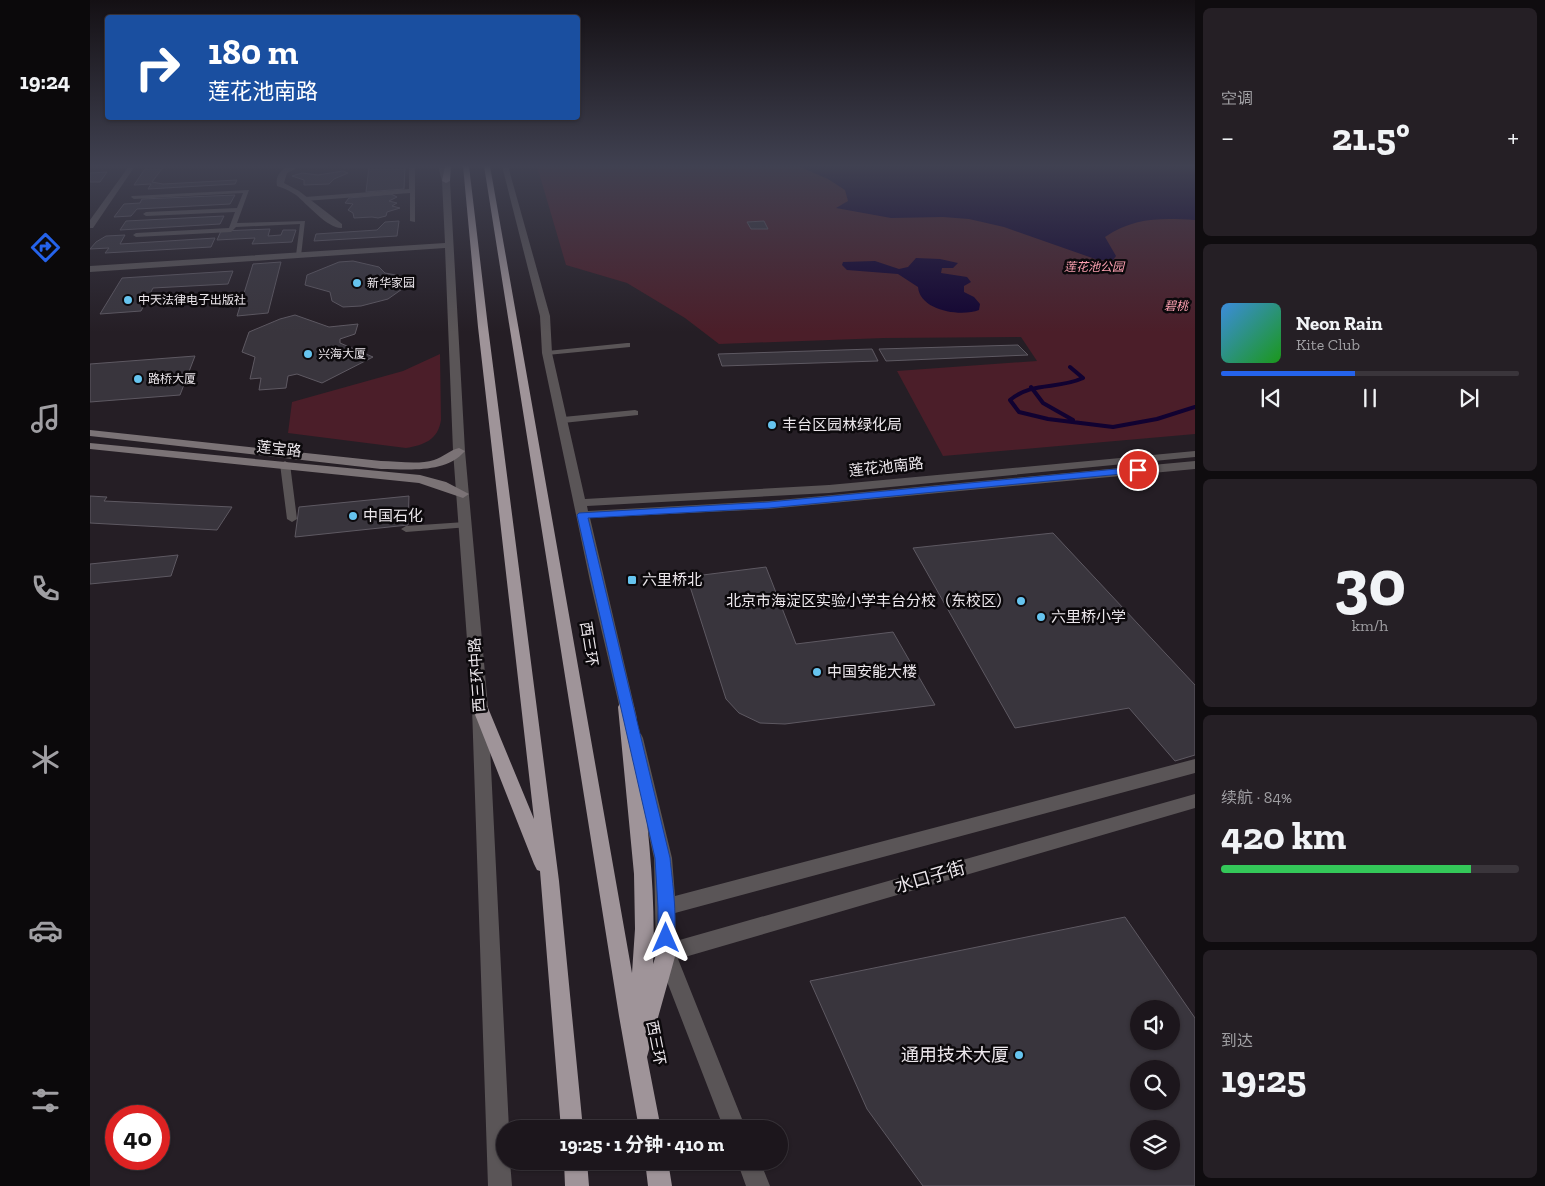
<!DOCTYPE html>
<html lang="zh">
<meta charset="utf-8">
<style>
:root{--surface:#1c161c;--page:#251f25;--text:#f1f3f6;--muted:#a09fa3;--line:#3a353b;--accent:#2563eb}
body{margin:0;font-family:"Zilla Slab","Noto Sans SC",serif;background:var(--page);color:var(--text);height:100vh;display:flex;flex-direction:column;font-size:19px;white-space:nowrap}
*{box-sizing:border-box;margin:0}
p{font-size:16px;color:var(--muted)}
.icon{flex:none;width:28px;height:28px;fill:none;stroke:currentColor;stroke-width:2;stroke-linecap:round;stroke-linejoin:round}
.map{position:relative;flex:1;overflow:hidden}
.details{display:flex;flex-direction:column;gap:8px;padding:8px;background:#0f0c0f;width:350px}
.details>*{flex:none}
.banner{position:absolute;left:15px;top:15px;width:475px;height:105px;border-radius:5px;box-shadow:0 1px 4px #0004,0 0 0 1px var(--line);background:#1a4fa0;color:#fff;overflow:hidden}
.controls{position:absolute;left:1040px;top:1000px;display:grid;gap:10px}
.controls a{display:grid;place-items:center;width:50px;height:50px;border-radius:50%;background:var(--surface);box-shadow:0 1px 4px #0004,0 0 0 1px var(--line);font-size:25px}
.speed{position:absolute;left:15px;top:1105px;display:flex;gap:10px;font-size:25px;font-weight:700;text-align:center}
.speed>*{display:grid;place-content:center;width:65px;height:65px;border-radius:50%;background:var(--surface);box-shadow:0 1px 4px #0004,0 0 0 1px var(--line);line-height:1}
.speed .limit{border:8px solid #d22;background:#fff;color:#111}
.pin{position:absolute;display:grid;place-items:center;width:42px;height:42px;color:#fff;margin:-21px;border:2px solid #fff;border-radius:50%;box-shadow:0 1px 5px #0007}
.me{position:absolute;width:55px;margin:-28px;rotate:0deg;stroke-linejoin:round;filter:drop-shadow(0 0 4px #0008)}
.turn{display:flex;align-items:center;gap:18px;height:105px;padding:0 20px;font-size:22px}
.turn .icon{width:65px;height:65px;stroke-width:2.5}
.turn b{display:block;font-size:35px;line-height:42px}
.big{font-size:38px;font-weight:700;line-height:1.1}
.details .card{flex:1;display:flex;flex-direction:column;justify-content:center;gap:8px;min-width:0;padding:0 18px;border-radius:8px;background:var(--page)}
.details .dial{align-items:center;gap:0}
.dial b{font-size:65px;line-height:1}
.song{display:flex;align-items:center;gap:15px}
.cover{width:60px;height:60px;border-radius:8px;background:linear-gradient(135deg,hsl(210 70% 55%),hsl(120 70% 35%))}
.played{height:5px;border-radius:2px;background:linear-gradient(90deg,var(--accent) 45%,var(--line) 45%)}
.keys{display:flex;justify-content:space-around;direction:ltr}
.heat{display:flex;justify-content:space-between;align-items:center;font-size:28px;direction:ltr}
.charge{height:8px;border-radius:4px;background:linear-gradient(90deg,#34c759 84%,var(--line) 0)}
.trip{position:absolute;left:406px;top:1120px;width:292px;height:50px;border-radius:25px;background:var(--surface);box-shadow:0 1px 4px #0004,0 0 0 1px var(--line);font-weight:700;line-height:50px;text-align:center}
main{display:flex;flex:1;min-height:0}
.tab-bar{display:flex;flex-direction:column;width:90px;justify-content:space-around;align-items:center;background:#0b090b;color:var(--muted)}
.tab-bar .icon{width:35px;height:35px}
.tab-bar .current{color:var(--accent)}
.tab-bar b{font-size:22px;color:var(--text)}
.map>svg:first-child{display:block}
.green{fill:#4b1e29}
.water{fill:#110231}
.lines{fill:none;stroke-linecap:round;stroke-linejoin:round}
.stream{stroke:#110231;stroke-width:4}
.building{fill:#39353d;stroke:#5e5962;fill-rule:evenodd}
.service{fill:#5a5557;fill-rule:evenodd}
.minor{fill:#5a5557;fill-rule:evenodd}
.tertiary{fill:#5a5557;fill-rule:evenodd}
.secondary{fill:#7b7376;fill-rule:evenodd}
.trunk{fill:#9f9499;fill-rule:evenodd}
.route{fill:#2563eb;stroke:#184099}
.poi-dot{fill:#66c4ef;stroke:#0c090c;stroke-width:2}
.labels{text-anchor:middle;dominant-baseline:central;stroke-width:5;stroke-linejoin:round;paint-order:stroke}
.far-park-label{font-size:12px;font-style:italic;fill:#fca0b1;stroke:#0c090c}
.far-poi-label{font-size:12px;fill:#ece7ec;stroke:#0c090c;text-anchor:start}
.poi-label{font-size:15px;fill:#ece7ec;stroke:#0c090c;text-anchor:start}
.street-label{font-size:15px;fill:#ece7ec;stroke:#0c090c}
.near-street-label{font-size:18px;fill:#ece7ec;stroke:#0c090c}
.near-poi-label{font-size:18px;fill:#ece7ec;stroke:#0c090c;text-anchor:end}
</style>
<main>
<nav class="tab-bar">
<b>19:24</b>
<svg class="icon current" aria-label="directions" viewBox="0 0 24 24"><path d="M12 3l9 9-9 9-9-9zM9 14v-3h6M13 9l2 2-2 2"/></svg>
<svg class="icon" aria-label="music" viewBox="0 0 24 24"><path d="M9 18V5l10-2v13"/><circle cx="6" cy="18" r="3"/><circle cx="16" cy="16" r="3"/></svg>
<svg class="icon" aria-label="phone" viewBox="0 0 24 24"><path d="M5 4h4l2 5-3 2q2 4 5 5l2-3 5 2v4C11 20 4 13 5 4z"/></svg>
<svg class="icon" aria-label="climate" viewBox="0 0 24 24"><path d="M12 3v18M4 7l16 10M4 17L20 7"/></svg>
<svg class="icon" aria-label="car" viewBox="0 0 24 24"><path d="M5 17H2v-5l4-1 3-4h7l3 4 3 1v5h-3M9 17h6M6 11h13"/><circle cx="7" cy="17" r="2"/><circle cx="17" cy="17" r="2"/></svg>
<svg class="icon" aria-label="filters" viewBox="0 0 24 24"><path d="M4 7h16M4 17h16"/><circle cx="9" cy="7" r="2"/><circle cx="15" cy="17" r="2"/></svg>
</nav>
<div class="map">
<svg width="1105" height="1186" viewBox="0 0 1105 1186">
<rect width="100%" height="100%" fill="#251e25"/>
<!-- green -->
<path class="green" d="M 447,166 L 1105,166 L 1105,434 L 853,456 L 807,371 L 947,361 L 931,337 L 794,338 L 629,344 L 595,318 L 537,283 L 476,265 Z
M 350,354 L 351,420 C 348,440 334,445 316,448 L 198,433 L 202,402 L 313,371 Z"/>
<!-- water -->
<path class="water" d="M 708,166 L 1105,166 L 1105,220 C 1072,218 1044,217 1015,237 L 1026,256 L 1023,260 L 1008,260 L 914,227 L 879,219 L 853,217 L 801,218 L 746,208 L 758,201 L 755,190 L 738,179 Z
M 826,258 L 850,259 L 868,263 L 863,268 L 852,268 L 851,273 L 877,277 L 881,282 L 874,286 L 874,292 L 884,297 L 890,304 L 889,310 C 871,317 830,311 828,287 L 808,274 L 757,270 L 752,265 L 753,262 L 785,261 L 809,269 L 818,267 Z"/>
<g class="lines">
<!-- stream -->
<path class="stream" d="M 980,367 L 993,378 C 967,390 943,381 920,400 L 929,412 L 958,419 L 1023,427 L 1067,419 L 1105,407
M 941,387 L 953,403 L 983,420"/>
</g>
<!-- building -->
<path class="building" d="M 57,166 L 74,166 L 62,182 L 73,184 L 147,180 L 145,184 L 58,189 L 61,184 L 44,185 Z
M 253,166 L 315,166 L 314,189 L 276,192 L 279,167 L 253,168 Z
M 253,171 L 258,173 L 244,179 L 239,184 L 214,185 L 214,180 L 202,176 L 212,173 L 228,175 Z
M 17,172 L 10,182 L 0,182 L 0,173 Z
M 301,194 L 307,197 L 299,201 L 307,203 L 302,206 L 310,208 L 297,212 L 296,216 L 288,218 L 282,217 L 264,218 L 263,213 L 258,210 L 263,204 L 255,203 L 259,198 Z
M 145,195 L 140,204 L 47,209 L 41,216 L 24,217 L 34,204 L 50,203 L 52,199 Z
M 134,216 L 130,224 L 30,230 L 36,221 Z
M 309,221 L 307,236 L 224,241 L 226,234 L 287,230 L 295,222 Z
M 674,221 L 678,229 L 661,229 L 657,222 Z
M 180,229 L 178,236 L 191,235 L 193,230 L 206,230 L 202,242 L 162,244 L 165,238 L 127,240 L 131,231 Z
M 35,235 L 30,244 L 125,238 L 121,247 L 15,253 L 19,248 L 0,249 L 6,242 L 16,236 Z
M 263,261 L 289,267 L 295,273 L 311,276 L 320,281 L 315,287 L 298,299 L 271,306 L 253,307 L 242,301 L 240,292 L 215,285 L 217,275 L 249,262 Z
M 191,262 L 178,313 L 147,316 L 163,264 Z
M 143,271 L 138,284 L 63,288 L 51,311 L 10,314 L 32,278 Z
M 205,315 L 239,327 L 268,324 L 265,334 L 250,339 L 250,343 L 283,357 L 232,383 L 207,374 L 198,376 L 196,388 L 169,390 L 171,378 L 160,379 L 165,357 L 152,352 L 159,332 L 190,319 Z
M 928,345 L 938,355 L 796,361 L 789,349 Z
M 782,349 L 788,361 L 632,366 L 628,354 Z
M 105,356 L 90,395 L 0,402 L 0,364 Z
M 0,496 L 17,497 L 14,501 L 142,507 L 127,530 L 0,523 Z
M 319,496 L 318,525 L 205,537 L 209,507 Z
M 963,533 L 1105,685 L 1105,755 L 1085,761 L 1039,708 L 925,728 L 823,548 Z
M 88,555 L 81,576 L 0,584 L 0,564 Z
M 676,567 L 706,644 L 803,632 L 845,705 L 695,724 L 670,723 L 649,713 L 636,699 L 597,577 Z
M 1035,917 L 1105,1018 L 1105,1186 L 833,1186 L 777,1109 L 720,981 ZM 1049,1009 L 1081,1009 L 1081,1041 L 1049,1041 ZM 1049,1069 L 1081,1069 L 1081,1101 L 1049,1101 ZM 1049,1129 L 1081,1129 L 1081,1161 L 1049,1161 Z"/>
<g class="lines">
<!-- service -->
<path class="service" d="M 209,166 L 237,166 L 234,168 L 212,168 Z
M 319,166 L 325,166 L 325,222 L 320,221 L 320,193 L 215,201 L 212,199 L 215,197 L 319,189 Z
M 159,190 L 147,223 L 215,221 L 211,256 L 206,255 L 210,224 L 146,227 L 141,232 L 46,237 L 43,235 L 46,233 L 139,228 L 145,212 L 56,216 L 53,214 L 56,212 L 147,208 L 153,193 L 44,199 L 41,197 L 42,196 Z
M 537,343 L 540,343 L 540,347 L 457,355 L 453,353 L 457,351 Z
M 545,410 L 548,411 L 548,415 L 473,423 L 469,420 L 473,417 Z
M 195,461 L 200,464 L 207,519 L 202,522 L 197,519 L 190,464 Z
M 375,522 L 379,523 L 380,525 L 379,527 L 316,532 L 311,529 L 316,526 Z"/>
<!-- minor -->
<path class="minor" d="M 200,166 L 211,166 L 197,173 L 194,183 L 209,191 L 252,224 L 252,228 C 238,229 217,204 206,195 C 200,191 194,188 187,186 C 185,176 191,169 200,166 Z"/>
<!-- tertiary -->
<path class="tertiary" d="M 39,166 L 45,166 L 3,228 L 0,228 L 0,220 Z
M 348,166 L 354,166 L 360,181 L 375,451 L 398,707 L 419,1129 L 415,1129 L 415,1161 L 420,1161 L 422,1186 L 398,1186 L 382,707 L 363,451 L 355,248 L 0,272 L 0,266 L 355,243 L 352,181 Z
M 412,166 L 418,166 L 460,316 L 462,353 L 495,499 L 739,485 L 1105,451 L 1105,457 L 739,493 L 497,506 L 498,511 L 679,501 L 1105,461 L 1105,469 L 679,509 L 500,518 L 547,718 L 545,722 L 539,724 L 533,722 L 500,581 L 452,353 L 450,316 Z
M 545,732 L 551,734 L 553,738 L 582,858 L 585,896 L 1105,759 L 1105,773 L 585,913 L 586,941 L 1105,794 L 1105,808 L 588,959 L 656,1129 L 634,1129 L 566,953 L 564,858 L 537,738 L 539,734 Z
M 647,1161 L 670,1161 L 680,1186 L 656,1186 Z"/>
<!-- secondary -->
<path class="secondary" d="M 0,430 L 291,461 C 307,461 328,465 344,460 C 353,457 360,450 369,448 L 375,451 C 355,474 318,469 291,469 L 0,436 Z
M 0,443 L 330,475 L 356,482 L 379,494 L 373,498 L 329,483 L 0,449 Z"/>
<!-- trunk -->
<path class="trunk" d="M 355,166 L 361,166 L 360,181 L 356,183 L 352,181 Z
M 373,166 L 379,166 L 398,327 L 469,881 L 493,1129 L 471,1129 L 450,871 L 447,870 L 444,864 L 382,707 L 384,703 L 390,701 L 396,703 L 444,819 L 388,327 Z
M 394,166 L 400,166 L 542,973 L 545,929 L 544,874 L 528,707 L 530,703 L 536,701 L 542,703 L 544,707 C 553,792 567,878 563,964 L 569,946 L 576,944 L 583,946 L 586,953 L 557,1057 L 571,1129 L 549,1129 L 529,1016 Z
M 474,1161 L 497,1161 L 499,1186 L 475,1186 Z
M 555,1161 L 578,1161 L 582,1186 L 558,1186 Z"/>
</g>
<!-- sky -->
<linearGradient id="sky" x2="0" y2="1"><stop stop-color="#141014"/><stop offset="0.5" stop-color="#404151"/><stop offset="1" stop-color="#404151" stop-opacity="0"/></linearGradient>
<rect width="1105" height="332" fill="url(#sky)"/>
<!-- route -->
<path class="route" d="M 1048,467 L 1053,470 L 1052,472 L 679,508 L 498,518 L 580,858 C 582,879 589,926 582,943 L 576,945 L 570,943 L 568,938 L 568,907 L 565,858 L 487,515 L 489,513 L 679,502 Z"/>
<!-- markers -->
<g class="poi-dot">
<circle cx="267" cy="283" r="5"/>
<circle cx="38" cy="300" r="5"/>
<circle cx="218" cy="354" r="5"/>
<circle cx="48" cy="379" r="5"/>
<circle cx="682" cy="425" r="5"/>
<circle cx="263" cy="516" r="5"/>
<rect x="537" y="575" width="10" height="10" rx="2.5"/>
<circle cx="931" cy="601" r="5"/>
<circle cx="951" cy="617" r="5"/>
<circle cx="727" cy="672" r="5"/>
<circle cx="929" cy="1055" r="5"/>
</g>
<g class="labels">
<!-- far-park labels -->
<g class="far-park-label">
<text x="1004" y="267">莲花池公园</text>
<text x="1086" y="306">碧桃</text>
</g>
<!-- far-poi labels -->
<g class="far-poi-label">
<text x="277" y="283">新华家园</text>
<text x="48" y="300">中天法律电子出版社</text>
<text x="228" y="354">兴海大厦</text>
<text x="58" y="379">路桥大厦</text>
</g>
<!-- poi labels -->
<g class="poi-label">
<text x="692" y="425">丰台区园林绿化局</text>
<text x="273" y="516">中国石化</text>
<text x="552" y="580">六里桥北</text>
<text x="921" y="601" text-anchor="end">北京市海淀区实验小学丰台分校（东校区）</text>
<text x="961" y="617">六里桥小学</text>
<text x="737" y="672">中国安能大楼</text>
</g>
<!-- street labels -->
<g class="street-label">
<text transform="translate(189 449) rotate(6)">莲宝路</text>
<text transform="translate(796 467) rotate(-6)">莲花池南路</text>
<text transform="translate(499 644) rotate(81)">西三环</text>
<text transform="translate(387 675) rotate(-94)">西三环中路</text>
<text transform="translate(566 1043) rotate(79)">西三环</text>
</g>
<!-- near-street labels -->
<g class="near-street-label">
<text transform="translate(840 877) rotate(-16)">水口子街</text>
</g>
<!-- near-poi labels -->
<g class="near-poi-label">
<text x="919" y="1055">通用技术大厦</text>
</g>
</g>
</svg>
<div class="controls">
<a><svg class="icon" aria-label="sound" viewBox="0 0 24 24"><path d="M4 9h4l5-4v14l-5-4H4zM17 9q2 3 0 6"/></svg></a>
<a><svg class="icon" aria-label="search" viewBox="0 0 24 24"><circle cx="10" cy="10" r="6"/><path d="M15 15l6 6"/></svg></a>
<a><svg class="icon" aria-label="layers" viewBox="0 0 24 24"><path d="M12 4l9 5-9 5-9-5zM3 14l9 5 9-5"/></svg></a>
</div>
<div class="speed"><div class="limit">40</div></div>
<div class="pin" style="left:1048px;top:470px;background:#d93025"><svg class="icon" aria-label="arrive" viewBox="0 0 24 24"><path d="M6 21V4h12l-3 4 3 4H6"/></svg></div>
<svg class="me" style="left:576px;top:938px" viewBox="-20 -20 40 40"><path d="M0-17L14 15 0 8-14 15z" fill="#2563eb" stroke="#fff" stroke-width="4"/></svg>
<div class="trip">19:25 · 1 分钟 · 410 m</div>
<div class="banner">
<div class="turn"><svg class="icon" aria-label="right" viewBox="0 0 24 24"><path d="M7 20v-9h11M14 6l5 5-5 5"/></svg><div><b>180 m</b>莲花池南路</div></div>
</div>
</div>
<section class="details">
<div class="card"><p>空调</p>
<div class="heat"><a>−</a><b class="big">21.5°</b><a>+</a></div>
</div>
<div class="card">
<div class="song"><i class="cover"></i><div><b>Neon Rain</b><p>Kite Club</p></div></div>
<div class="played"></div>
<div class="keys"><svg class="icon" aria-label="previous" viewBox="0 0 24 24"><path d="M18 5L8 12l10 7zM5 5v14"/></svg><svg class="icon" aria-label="pause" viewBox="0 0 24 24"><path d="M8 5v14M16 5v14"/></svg><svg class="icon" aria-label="next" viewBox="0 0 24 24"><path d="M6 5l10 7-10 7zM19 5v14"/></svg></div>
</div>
<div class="card dial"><b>30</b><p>km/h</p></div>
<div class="card"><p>续航 · 84%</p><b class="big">420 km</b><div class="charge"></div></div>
<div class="card"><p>到达</p><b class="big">19:25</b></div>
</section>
</main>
